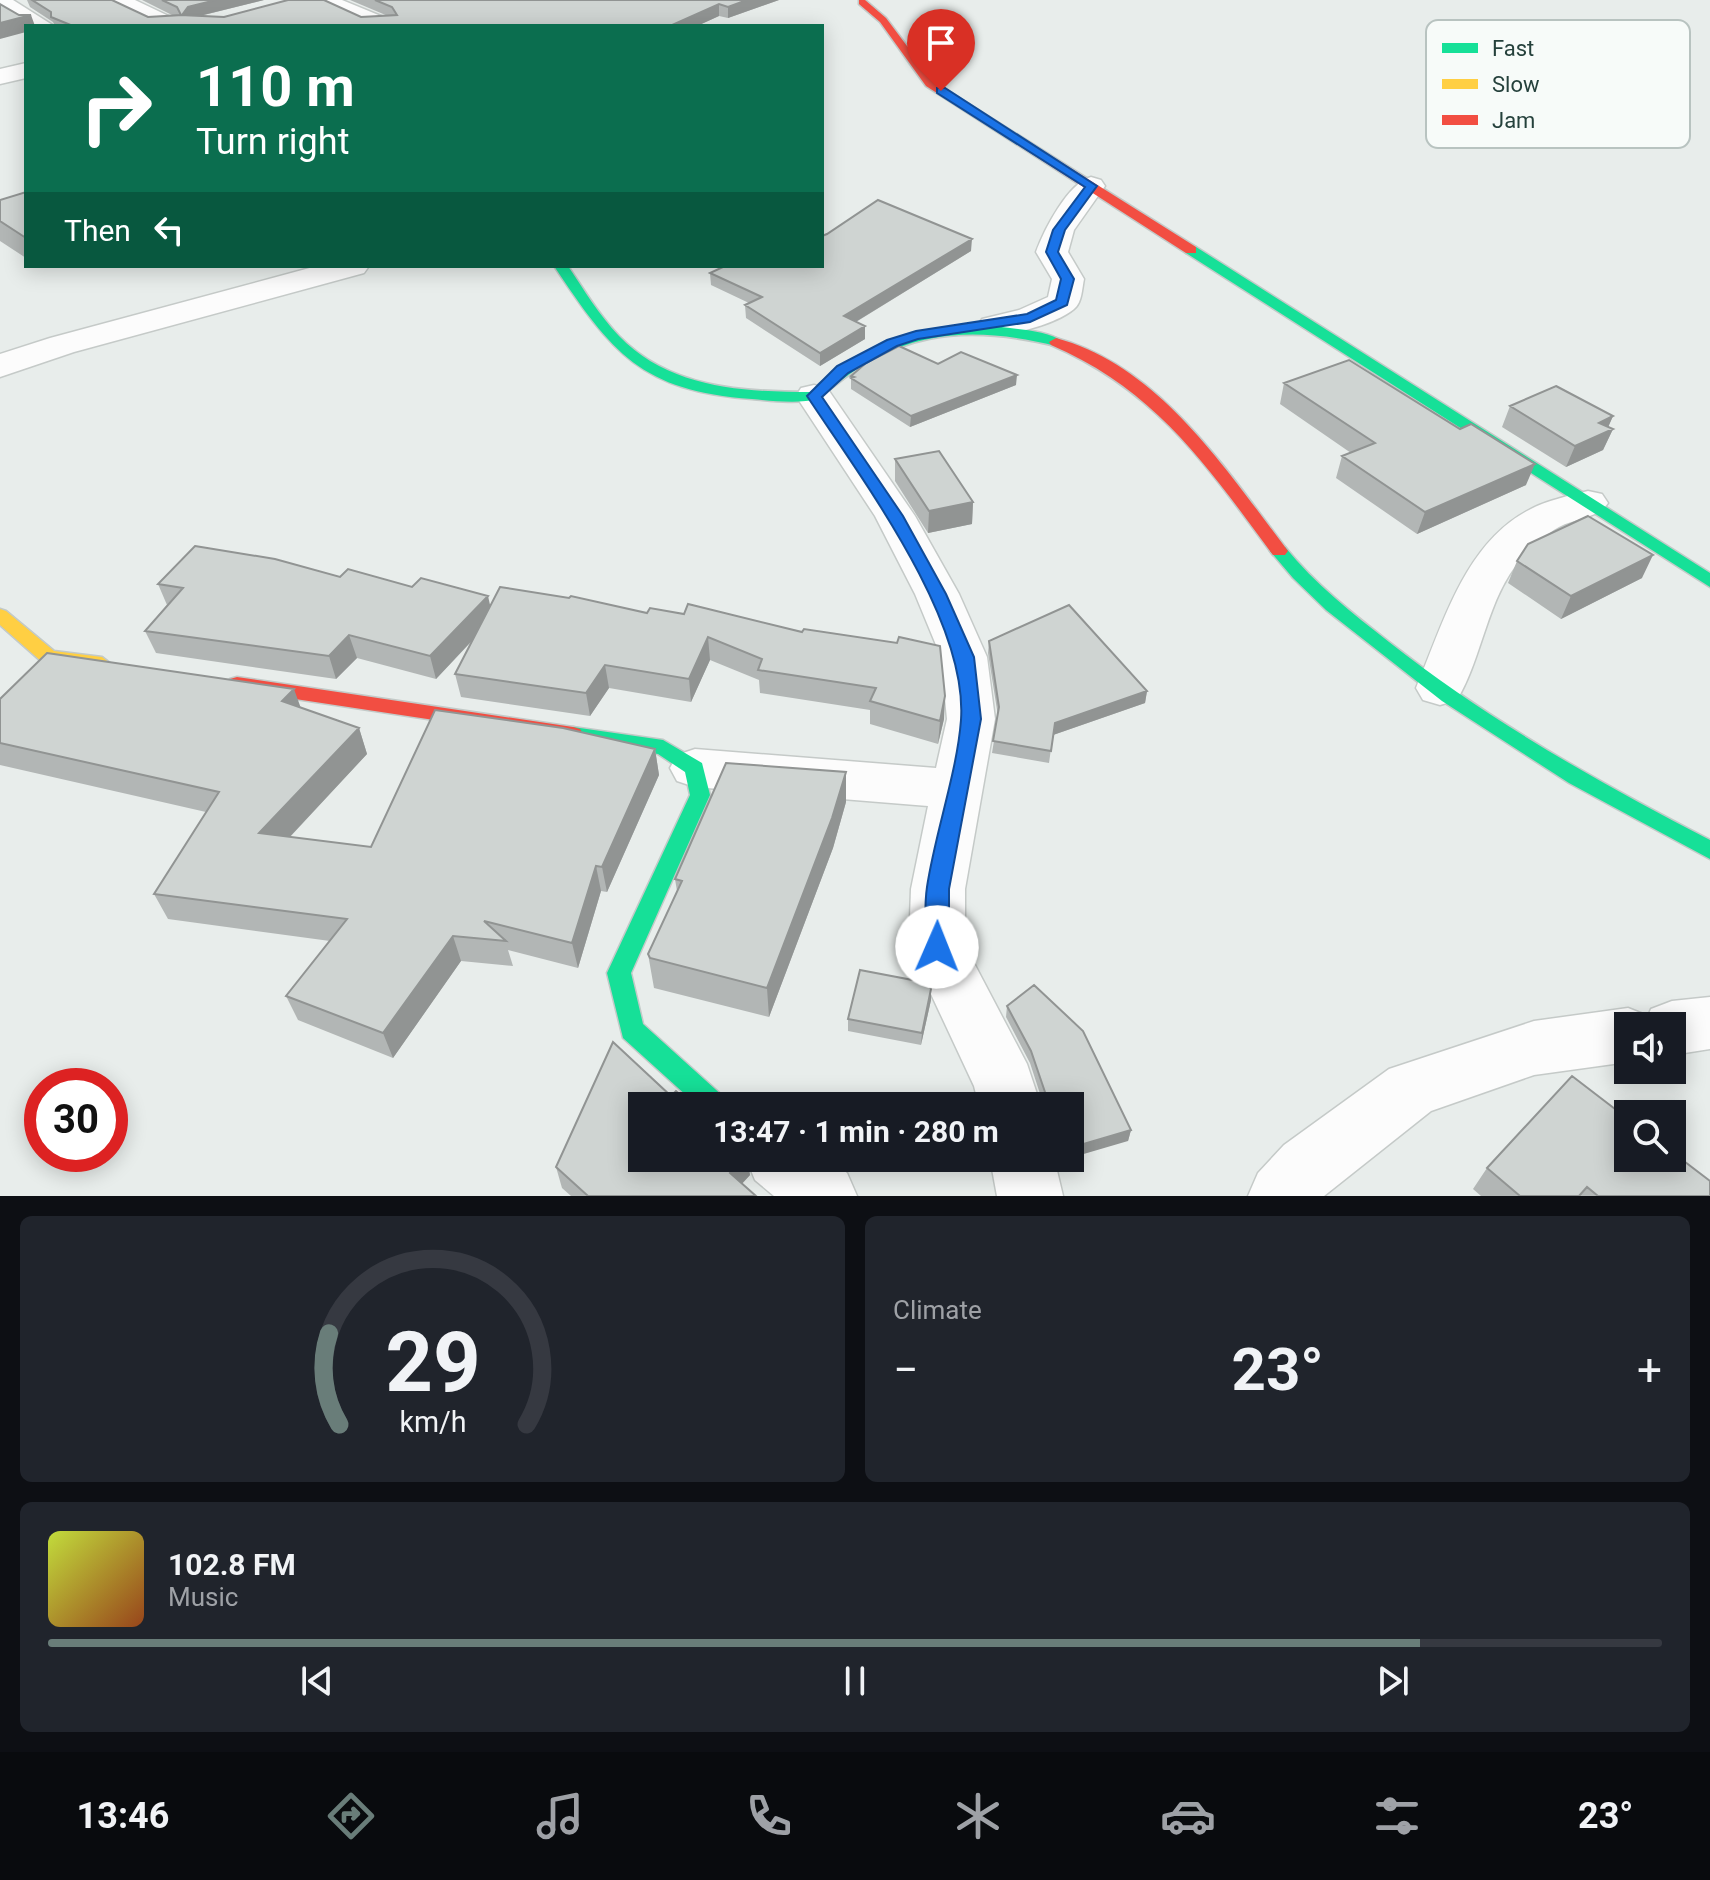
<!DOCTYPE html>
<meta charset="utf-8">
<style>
:root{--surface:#171b24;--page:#20242c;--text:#f1f3f6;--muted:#9ea1a6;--line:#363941;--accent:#697d79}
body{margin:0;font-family:Roboto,sans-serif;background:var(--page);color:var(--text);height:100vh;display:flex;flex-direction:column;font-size:30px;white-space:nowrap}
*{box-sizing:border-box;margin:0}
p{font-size:26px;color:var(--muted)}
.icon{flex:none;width:44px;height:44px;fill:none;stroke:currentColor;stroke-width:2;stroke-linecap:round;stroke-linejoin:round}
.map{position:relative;height:1196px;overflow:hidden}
.drawer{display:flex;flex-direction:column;gap:20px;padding:20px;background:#0d0f14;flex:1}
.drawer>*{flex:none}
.guide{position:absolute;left:24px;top:24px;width:800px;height:244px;border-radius:0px;box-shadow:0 4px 20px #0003;background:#0b6e4f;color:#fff;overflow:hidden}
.fabs{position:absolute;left:1614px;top:1012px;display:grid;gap:16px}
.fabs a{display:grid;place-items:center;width:72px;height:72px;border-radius:0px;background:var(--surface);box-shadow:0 4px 20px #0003;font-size:40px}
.speed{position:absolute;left:24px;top:1068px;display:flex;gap:16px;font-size:40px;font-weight:700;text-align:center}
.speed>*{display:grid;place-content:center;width:104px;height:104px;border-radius:50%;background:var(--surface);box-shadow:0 4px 20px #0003;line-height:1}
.speed .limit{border:12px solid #d22;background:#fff;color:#111}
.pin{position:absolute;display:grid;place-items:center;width:68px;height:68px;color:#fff;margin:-82px -34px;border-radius:50% 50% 50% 0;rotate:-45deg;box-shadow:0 0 8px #0007}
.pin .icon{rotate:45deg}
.me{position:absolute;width:88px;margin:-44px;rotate:1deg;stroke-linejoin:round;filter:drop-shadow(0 0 6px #0008)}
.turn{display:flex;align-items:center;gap:28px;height:168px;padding:0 40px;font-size:36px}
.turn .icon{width:104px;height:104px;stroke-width:2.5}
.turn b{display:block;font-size:56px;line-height:68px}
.then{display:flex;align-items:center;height:76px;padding:0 40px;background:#0003;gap:16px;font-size:30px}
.big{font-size:60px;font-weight:700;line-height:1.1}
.drawer .widget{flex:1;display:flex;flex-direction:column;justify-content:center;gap:12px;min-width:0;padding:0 28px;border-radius:12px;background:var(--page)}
.drawer .dial{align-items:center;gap:0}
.dial svg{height:208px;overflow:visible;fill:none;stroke:var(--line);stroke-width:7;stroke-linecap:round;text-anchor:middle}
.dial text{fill:var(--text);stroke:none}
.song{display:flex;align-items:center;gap:24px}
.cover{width:96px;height:96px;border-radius:12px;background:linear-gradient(135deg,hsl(70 70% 55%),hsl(20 70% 35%))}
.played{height:8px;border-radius:4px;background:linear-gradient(90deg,var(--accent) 85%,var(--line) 85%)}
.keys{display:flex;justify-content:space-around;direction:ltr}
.heat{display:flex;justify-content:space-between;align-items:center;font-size:44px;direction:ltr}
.drawer .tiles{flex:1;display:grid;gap:20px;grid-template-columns:1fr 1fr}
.widget:last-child{grid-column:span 2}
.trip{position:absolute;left:628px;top:1092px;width:456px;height:80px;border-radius:0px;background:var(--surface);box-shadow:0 4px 20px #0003;font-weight:700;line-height:80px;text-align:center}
.menu{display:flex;height:128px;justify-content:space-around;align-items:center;background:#090b0e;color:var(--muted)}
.menu .icon{width:56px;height:56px}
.menu .current{color:var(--accent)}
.menu b{font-size:36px;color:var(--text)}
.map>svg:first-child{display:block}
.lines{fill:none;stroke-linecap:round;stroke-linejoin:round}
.street-casing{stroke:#c5cac8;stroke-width:3}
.fast-casing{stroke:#c3cac8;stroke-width:3}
.slow-casing{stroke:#c3cac8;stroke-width:3}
.jam-casing{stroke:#c3cac8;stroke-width:3}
.street{fill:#fcfcfc;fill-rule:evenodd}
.fast{fill:#16e098;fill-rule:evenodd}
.slow{fill:#ffcf43;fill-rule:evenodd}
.jam{fill:#f24e42;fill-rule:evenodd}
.wall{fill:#b2b6b5}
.shaded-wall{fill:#919493}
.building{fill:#cfd4d2;stroke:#919493;stroke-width:2}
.route{fill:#1a73e8;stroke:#114b97;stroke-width:2}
.key{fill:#f7fbf9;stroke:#b8c3c0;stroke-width:2}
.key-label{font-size:22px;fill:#25413c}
</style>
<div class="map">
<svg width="1710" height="1196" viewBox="0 0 1710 1196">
<rect width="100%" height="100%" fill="#e8edeb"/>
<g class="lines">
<!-- street casing -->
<g class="street-casing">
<path id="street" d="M 0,0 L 13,0 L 54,26 L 26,26 L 0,11 Z
M 107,0 L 135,0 L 179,21 L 182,26 L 153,26 L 110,5 Z
M 312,0 L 342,0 L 393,21 L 396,26 L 365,26 L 315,5 Z
M 26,63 L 26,78 L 0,84 L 0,69 Z
M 1091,177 L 1101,180 L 1105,186 L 1074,230 L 1068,252 L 1084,279 C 1082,288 1082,303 1074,309 C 1056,324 1005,339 982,333 L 977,326 L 982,319 L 1019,310 L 1048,297 L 1052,279 L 1036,252 C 1044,230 1068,183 1091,177 Z
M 317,266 L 369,266 L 364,273 L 74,352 L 0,377 L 0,354 L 50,338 Z
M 814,385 L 827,388 L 915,516 L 959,594 L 987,657 L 995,719 L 965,889 L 965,946 L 1027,1064 L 1041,1106 L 979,1106 L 974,1086 L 909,947 L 911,889 L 928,806 L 695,787 L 677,781 L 670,768 L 677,755 L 695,749 L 936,768 L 947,719 L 941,657 L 915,594 L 875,516 L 796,396 L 801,388 Z
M 1588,491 L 1602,494 L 1608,503 C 1598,518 1576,518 1559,527 C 1545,535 1532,546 1521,559 C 1487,598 1483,656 1457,700 L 1440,705 L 1423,700 L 1416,688 C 1443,625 1464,544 1529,510 C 1547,500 1569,496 1588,491 Z
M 1710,997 L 1710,1049 L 1672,1055 L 1672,1026 L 1628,1026 L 1628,1062 L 1534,1075 L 1431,1111 L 1324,1196 L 1248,1196 L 1258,1173 L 1284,1145 L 1389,1069 L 1534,1021 L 1628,1008 L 1648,1016 L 1651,1009 L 1672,1001 Z
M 746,1158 L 828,1158 L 847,1173 L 857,1196 L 774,1196 L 755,1180 Z
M 990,1158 L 1054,1158 L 1063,1196 L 997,1196 Z"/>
</g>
<!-- fast casing -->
<g class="fast-casing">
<path id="fast" d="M 1186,247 L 1196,247 L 1710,573 L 1710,587 L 1186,253 Z
M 554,266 L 568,266 C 584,290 599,315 619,336 C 669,388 742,392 810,392 C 866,341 935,318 1010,328 C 1026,330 1051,332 1063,342 L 1056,346 C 962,323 892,332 819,399 C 798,404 773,401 752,399 C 641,391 612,353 554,266 Z
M 1279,546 L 1285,547 C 1315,584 1352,613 1389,642 C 1488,720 1598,782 1710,840 L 1710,859 L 1569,783 L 1442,701 L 1326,610 L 1293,578 L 1270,551 Z
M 573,727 L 663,740 L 702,763 L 710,795 L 631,973 L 643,1024 L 725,1098 L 729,1106 L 698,1106 L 623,1038 L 607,973 L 690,795 L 685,772 L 658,754 L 566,739 L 563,734 L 566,729 Z"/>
</g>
<!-- slow casing -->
<g class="slow-casing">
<path id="slow" d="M 0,609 L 6,611 L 54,651 L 102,657 L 111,664 L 102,671 L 42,662 L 0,625 Z"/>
</g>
<!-- jam casing -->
<g class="jam-casing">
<path id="jam" d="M 859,0 L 865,0 L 886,18 L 934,82 L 1196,247 L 1196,253 L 1186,253 L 926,86 L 880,22 L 859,4 Z
M 1056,338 C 1159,366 1224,467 1285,547 L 1288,551 L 1285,555 L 1273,555 C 1207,466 1156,390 1051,345 L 1049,342 Z
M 237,677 L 573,727 L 580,729 L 583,734 L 580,739 L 573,741 L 230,689 L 227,684 L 230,679 Z"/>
</g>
<!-- street -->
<use href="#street" class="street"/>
<!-- fast -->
<use href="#fast" class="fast"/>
<!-- slow -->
<use href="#slow" class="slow"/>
<!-- jam -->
<use href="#jam" class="jam"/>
</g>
<!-- wall -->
<path class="wall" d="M 27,0 L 112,0 L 148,17 L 174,16 L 142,0 L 264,0 L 200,16 L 224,17 L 361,17 L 388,16 L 350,0 L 779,0 L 728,18 L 719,16 L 697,26 L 55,26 L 53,22 L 30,7 Z
M 26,192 L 26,258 L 0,241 L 0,200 Z
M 971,251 L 856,322 L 865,326 L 865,339 L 820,366 L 746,318 L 745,305 L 749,303 L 711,285 L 710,273 Z
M 938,364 L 1016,385 L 910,427 L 851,389 L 851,376 Z
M 1284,383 L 1526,485 L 1417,534 L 1336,478 L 1342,456 L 1351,453 L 1280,404 Z
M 1510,406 L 1613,416 L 1608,427 L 1613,429 L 1603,450 L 1566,467 L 1502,427 Z
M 895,459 L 973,502 L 972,524 L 928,533 L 895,481 Z
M 1517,561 L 1642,578 L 1561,619 L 1508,583 Z
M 340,577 L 412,587 L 490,606 L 647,613 L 684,614 L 688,604 L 944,719 L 938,744 L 870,724 L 870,710 L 760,693 L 759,680 L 710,660 L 691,702 L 609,688 L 590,716 L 461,697 L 455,674 L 473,640 L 436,679 L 357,658 L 336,679 L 156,653 L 145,631 L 167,605 L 158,584 Z
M 989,641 L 1147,691 L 1145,703 L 1053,735 L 1049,763 L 992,753 L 998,716 L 988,653 Z
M 0,699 L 301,708 L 359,728 L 367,754 L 290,837 L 371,847 L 655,749 L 659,775 L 607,892 L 601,891 L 578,968 L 508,950 L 513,966 L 461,961 L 393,1058 L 298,1020 L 286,996 L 330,941 L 168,919 L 154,894 L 206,812 L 0,765 Z
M 846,802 L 833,848 L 769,1017 L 654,988 L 648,954 L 677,891 L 675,879 Z
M 931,989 L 931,1000 L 921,1045 L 848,1031 L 848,1019 Z
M 1007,1006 L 1131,1130 L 1128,1141 L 1070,1106 L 1044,1106 L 1030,1063 L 1006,1017 Z
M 556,1167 L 750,1175 L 742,1184 L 756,1196 L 571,1196 L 562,1188 Z
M 1487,1168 L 1710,1196 L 1481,1196 L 1473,1189 Z"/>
<!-- shaded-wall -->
<path class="shaded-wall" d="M 216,0 L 264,0 L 191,18 L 182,15 L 188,7 Z
M 747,0 L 779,0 L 728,18 L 728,7 Z
M 719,4 L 719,16 L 697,26 L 670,26 Z
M 31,15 L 35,26 L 26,26 L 26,32 L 0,39 L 0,23 Z
M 972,239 L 971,251 L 844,329 L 844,316 Z
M 865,326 L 865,339 L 820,366 L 820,353 Z
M 1017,375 L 1016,385 L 910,427 L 911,416 Z
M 1613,416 L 1606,432 L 1613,429 L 1603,450 L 1566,467 L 1575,446 L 1599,423 Z
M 1535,464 L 1526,485 L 1417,534 L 1425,512 Z
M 973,502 L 972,524 L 928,533 L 929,511 Z
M 1653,555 L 1642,578 L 1561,619 L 1571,596 Z
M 488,596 L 493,618 L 436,679 L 430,656 Z
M 349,635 L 357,658 L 336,679 L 329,656 Z
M 708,637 L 710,660 L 691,702 L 689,679 Z
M 605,665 L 609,688 L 590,716 L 586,693 Z
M 294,689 L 303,714 L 282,701 Z
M 1147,691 L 1145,703 L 1053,735 L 1055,723 Z
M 945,696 L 944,719 L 938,744 L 940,721 Z
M 359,728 L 367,754 L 270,858 L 259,833 Z
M 655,749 L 659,775 L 607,892 L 602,867 Z
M 846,772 L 846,802 L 833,848 L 769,1017 L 767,988 Z
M 596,866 L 601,891 L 578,968 L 572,943 Z
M 453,936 L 461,961 L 393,1058 L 383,1033 Z
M 931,989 L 931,1000 L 921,1045 L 922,1033 Z
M 1131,1130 L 1128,1141 L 1070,1158 L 1070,1148 Z
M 743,1158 L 748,1158 L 750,1175 L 732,1194 L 730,1173 Z"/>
<!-- building -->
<path class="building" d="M 32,0 L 112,0 L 148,17 L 181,15 L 177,7 L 162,0 L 216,0 L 188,7 L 182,15 L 224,17 L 288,0 L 324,0 L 361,17 L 397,15 L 392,7 L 375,0 L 747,0 L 728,7 L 719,4 L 670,26 L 73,26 L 51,17 L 51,12 Z
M 0,4 L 19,15 L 31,15 L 0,23 Z
M 26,192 L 26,238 L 0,221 L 0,200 Z
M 878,200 L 972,239 L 844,316 L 865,326 L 820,353 L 745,305 L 762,297 L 710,273 L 725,266 L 822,266 L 822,236 L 827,234 Z
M 899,346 L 938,364 L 961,352 L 1017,375 L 911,416 L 851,378 L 854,377 L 851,376 L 866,363 Z
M 1349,360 L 1460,429 L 1471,424 L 1535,464 L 1425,512 L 1342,456 L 1375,443 L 1284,383 Z
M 1556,386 L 1613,416 L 1599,423 L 1613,429 L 1575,446 L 1510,406 Z
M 939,451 L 973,502 L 929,511 L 895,459 Z
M 1588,516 L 1653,555 L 1571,596 L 1517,561 L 1528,544 Z
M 195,546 L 275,559 L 340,577 L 348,569 L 412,587 L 421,578 L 488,596 L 430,656 L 349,635 L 329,656 L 145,631 L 183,588 L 158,584 Z
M 500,587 L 569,598 L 571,596 L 647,613 L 650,608 L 684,614 L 688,604 L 802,632 L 804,629 L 897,643 L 899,637 L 940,646 L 945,696 L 940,721 L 870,701 L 876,688 L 758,670 L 762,659 L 708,637 L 689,679 L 605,665 L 586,693 L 455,674 Z
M 1069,605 L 1147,691 L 1055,723 L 1051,751 L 993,741 L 999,707 L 989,641 Z
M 47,653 L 294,689 L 282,701 L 359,728 L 259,833 L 371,847 L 435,710 L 563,728 L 655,749 L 602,867 L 596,866 L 572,943 L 484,921 L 506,941 L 453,936 L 383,1033 L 286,996 L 347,919 L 154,894 L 219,792 L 0,743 L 0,699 Z
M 726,763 L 846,772 L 832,818 L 767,988 L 650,958 L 648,954 L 682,881 L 675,879 Z
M 860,970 L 928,983 L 931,989 L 922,1033 L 848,1019 Z
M 1034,985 L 1083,1031 L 1131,1130 L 1070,1148 L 1070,1106 L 1051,1106 L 1046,1095 L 1031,1051 L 1007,1006 Z
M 613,1042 L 671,1096 L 676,1091 L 694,1106 L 642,1106 L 642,1158 L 743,1158 L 730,1173 L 756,1196 L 588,1196 L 556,1167 Z
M 1572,1076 L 1628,1119 L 1628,1158 L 1672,1158 L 1672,1152 L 1710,1181 L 1710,1196 L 1598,1196 L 1587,1187 L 1579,1196 L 1520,1196 L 1487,1168 Z"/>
<!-- route -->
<path class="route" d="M 937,88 L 945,88 L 1097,186 L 1065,230 L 1058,252 L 1074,279 L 1067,305 L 1030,322 L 918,339 L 897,346 L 848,373 L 822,397 L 903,516 L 946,594 L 974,657 L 981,719 L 949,889 L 949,947 L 945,954 L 937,957 L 929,954 L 925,947 C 926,927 924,906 927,887 C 935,833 957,773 961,720 C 968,619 861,478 807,396 L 837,366 L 887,340 L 916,331 L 1027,314 L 1056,300 L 1061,279 L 1046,252 L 1053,230 L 1085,187 L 937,93 Z"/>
<!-- legend -->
<rect x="1426" y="20" width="264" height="128" rx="12" class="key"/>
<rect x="1442" y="43" width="36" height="10" fill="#16e098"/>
<rect x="1442" y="79" width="36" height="10" fill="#ffcf43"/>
<rect x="1442" y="115" width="36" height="10" fill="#f24e42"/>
<g class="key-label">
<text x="1492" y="56">Fast</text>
<text x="1492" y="92">Slow</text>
<text x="1492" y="128">Jam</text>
</g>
</svg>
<div class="fabs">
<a><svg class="icon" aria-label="sound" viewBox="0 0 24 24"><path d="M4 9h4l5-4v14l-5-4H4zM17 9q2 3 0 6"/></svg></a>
<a><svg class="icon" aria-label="search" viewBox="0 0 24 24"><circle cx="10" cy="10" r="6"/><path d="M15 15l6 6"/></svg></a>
</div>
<div class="speed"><div class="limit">30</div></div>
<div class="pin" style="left:941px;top:91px;background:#d93025"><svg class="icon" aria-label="arrive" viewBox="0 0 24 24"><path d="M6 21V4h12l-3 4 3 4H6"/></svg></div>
<svg class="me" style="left:937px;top:947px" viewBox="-20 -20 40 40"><circle r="19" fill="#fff"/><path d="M0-13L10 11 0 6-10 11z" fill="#1a73e8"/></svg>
<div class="trip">13:47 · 1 min · 280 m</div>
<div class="guide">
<div class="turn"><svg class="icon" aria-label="right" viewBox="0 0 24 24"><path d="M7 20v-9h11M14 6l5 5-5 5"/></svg><div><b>110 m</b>Turn right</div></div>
<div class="then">Then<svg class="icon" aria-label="left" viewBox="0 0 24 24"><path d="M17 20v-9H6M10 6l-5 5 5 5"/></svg></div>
</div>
</div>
<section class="drawer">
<div class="tiles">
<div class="widget dial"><svg viewBox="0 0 100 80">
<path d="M14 69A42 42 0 1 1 86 69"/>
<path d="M14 69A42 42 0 0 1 10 34" stroke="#697d79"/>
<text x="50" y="56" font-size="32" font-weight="700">29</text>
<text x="50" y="72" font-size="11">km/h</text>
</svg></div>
<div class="widget"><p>Climate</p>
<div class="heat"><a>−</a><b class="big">23°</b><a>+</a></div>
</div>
<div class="widget">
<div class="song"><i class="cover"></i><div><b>102.8 FM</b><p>Music</p></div></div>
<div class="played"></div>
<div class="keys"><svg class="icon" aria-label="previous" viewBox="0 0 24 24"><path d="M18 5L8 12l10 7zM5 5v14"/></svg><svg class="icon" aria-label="pause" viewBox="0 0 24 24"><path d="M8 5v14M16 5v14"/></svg><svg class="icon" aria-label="next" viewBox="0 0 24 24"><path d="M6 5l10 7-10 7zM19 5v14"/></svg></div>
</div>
</div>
</section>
<nav class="menu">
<b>13:46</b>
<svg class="icon current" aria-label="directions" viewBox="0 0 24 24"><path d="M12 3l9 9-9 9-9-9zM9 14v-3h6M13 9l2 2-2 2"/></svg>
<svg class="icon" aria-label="music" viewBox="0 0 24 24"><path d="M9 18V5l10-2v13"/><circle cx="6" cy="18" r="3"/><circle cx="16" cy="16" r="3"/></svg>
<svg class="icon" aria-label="phone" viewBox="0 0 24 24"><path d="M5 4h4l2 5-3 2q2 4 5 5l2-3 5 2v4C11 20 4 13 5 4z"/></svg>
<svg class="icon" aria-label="climate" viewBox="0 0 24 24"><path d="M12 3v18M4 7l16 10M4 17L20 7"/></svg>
<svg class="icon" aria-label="car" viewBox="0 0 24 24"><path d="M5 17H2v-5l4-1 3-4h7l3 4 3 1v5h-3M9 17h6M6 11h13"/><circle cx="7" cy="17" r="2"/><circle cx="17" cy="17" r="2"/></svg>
<svg class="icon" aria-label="filters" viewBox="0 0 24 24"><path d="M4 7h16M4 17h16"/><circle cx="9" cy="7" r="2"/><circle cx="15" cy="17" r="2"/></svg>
<b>23°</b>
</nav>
